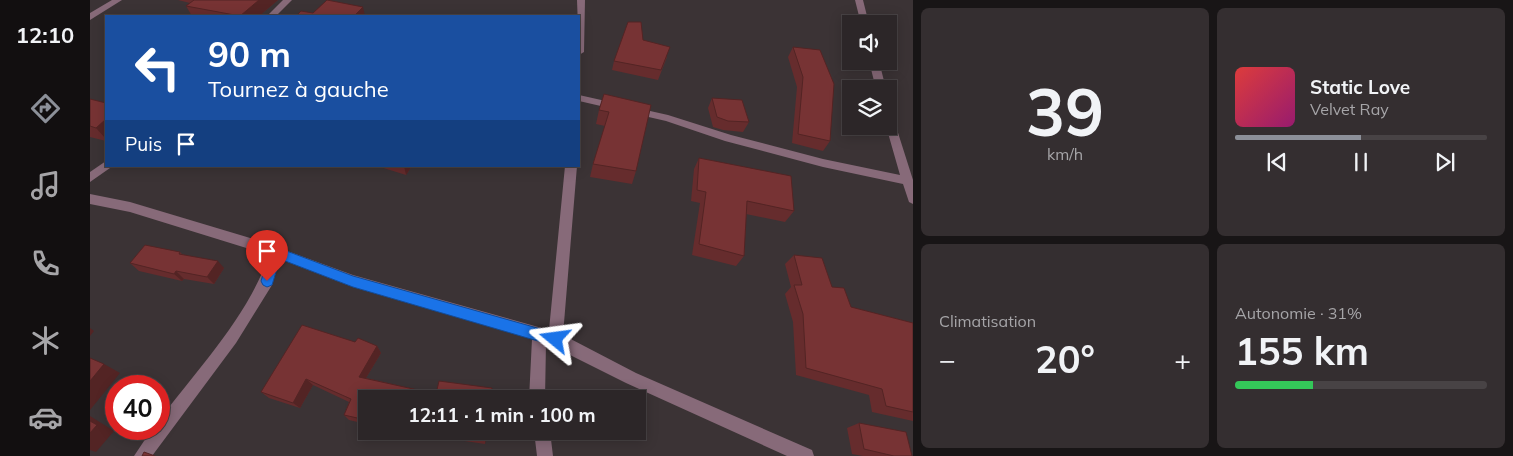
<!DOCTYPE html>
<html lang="fr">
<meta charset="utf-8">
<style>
:root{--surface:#2c2628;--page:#342e30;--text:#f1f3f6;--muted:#a6a5a8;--line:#484345;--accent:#8c9099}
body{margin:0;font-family:Mulish,sans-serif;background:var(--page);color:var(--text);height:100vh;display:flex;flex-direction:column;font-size:19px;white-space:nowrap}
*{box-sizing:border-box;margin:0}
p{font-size:16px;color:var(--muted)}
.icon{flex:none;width:28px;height:28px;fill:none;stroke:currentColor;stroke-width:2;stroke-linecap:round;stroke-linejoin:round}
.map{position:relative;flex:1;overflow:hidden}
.sheet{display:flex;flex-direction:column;gap:8px;padding:8px;background:#181516;width:600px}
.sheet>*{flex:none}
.banner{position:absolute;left:15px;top:15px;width:475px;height:152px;border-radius:0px;box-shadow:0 2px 12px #0003,0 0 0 1px var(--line);background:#1a4fa0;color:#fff;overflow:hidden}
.fabs{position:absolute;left:752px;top:15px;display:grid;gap:10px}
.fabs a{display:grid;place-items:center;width:55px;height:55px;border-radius:0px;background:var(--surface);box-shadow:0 2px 12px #0003,0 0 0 1px var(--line);font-size:25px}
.speed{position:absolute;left:15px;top:375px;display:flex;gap:10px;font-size:25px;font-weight:700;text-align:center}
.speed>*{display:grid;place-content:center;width:65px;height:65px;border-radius:50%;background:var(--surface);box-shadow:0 2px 12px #0003,0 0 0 1px var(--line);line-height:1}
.speed .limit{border:8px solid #d22;background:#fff;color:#111}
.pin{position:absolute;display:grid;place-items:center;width:42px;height:42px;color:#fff;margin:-51px -21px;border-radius:50% 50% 50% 0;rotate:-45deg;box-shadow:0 0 5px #0007}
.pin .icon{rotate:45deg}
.me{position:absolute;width:55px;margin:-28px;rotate:286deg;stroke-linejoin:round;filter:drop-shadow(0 0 4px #0008)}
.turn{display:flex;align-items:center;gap:18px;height:105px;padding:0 20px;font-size:22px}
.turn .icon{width:65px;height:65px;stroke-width:2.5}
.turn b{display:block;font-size:35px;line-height:42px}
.then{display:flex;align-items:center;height:48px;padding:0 20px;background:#0003;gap:10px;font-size:19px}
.big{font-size:38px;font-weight:700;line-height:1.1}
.sheet .widget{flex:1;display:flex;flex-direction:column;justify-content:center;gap:8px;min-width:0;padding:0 18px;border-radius:8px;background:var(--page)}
.sheet .dial{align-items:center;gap:0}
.dial b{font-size:65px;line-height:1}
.song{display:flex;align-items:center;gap:15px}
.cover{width:60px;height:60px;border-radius:8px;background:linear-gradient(135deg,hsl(0 70% 55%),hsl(320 70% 35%))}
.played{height:5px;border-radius:2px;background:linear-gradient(90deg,var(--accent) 50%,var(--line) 50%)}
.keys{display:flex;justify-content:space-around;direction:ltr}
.heat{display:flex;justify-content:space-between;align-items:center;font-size:28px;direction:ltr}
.charge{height:8px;border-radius:4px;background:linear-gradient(90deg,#34c759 31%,var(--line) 0)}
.sheet .tiles{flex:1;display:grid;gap:8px;grid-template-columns:repeat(2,1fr)}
.trip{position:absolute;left:268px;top:390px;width:288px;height:50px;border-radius:0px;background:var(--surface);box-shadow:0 2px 12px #0003,0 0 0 1px var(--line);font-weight:700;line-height:50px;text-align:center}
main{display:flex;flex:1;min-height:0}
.dock{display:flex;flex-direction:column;width:90px;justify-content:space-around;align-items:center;background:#120f10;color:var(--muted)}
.dock .icon{width:35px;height:35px}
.dock .current{color:var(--accent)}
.dock b{font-size:22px;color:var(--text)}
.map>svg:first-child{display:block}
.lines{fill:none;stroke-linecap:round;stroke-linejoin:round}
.minor{fill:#876a79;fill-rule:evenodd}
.wall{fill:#662c2d}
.shaded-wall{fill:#532424}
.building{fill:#773334;stroke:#532424}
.route{fill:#1a73e8;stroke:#114b97}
</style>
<main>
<nav class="dock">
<b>12:10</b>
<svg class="icon current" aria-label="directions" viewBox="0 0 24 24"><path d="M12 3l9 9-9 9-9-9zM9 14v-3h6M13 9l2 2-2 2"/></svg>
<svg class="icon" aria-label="music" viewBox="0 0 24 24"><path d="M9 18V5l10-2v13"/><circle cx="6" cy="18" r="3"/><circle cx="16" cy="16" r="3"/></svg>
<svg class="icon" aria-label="phone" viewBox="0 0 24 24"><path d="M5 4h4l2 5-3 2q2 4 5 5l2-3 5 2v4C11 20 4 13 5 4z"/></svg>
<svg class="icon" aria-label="climate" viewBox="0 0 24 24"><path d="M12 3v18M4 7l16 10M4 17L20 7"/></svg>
<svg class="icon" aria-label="car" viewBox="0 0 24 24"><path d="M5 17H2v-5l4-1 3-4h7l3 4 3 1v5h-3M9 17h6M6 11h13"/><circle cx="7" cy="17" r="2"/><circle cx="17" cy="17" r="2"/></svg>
</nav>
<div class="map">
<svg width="823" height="456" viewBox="0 0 823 456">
<rect width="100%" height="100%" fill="#3b3335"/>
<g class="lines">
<!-- minor -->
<path class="minor" d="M 22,0 L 32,0 L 0,20 L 0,13 Z
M 193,0 L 202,0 L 186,16 L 177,16 Z
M 487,0 L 495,0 L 494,52 L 489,55 Z
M 765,0 L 773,0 L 779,24 L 771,24 Z
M 779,61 L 789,61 L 796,89 L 786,89 Z
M 489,95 L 578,115 L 641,135 L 733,159 L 810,175 L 796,126 L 799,126 L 799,116 L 803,117 L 823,180 L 823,204 L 819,202 L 813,184 L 733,167 L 635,141 L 576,121 L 489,101 Z
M 16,161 L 16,166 L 21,166 L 20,168 L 0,182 L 0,172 Z
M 475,166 L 487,166 L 473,335 L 546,373 L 722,450 L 724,456 L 697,456 L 536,383 L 456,343 L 455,399 L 439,399 L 442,339 L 263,287 L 190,259 L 182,285 L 146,343 L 62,456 L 44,456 L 62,429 L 69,429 L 69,420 C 107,370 159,315 179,255 L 40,212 L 0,204 L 0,194 L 40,202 L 167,240 L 263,275 L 459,330 Z
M 444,431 L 460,431 L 463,456 L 447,456 Z"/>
</g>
<!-- wall -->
<path class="wall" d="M 88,0 L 188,0 L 169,16 L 102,16 L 96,6 L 100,3 Z
M 553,40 L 577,57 L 568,80 L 522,70 L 524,61 Z
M 703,47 L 740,141 L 733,151 L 702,143 L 707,87 L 698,57 Z
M 514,94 L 546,171 L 542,184 L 500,177 L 503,164 L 515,126 L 506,124 L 509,110 Z
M 622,98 L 659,122 L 653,132 L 633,130 L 623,127 L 618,108 Z
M 0,99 L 16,103 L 16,141 L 0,137 Z
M 609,158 L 704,211 L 695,222 L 656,214 L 654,256 L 646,266 L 602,255 L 610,203 L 601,201 L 604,169 Z
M 287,166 L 322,166 L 316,175 Z
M 90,252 L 92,254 L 134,268 L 124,284 L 94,279 L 92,281 L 49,271 L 40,263 Z
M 704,255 L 742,287 L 761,307 L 823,323 L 823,421 L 782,412 L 779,395 L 706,375 L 703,322 L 695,294 L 701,287 L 695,264 Z
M 265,342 L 287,346 L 291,353 L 276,378 L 346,394 L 403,393 L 402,399 L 276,399 L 276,424 L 259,420 L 254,415 L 259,402 L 223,385 L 210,408 L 179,398 L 171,392 Z
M 769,423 L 822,456 L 773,456 L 762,454 L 757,428 Z
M 306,431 L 397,431 L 395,444 L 327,434 L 326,436 Z"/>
<!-- shaded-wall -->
<path class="shaded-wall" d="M 169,0 L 188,0 L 169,16 L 150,16 Z
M 273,7 L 275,16 L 264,16 Z
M 16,119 L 16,139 L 6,128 Z
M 314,166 L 322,166 L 316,175 Z
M 128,261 L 134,268 L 124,284 L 117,277 Z
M 86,271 L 94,279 L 92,281 L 84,274 Z
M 0,328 L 4,331 L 0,336 Z
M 287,346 L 291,353 L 273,383 L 269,377 Z
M 14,364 L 30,373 L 0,410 L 0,381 Z
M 216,379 L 223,385 L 210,408 L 203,403 Z
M 0,416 L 24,431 L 6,452 L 0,450 Z
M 396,431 L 397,431 L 395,444 L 395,440 Z"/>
<!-- building -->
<path class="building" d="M 104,0 L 169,0 L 150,16 L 96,6 Z
M 237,0 L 273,7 L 264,16 L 206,16 L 211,11 L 223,13 Z
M 538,22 L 551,22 L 553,40 L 580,47 L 571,70 L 524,61 Z
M 703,47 L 730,50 L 744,84 L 740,141 L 708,134 L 713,77 Z
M 514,94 L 561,105 L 546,171 L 503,164 L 519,112 L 509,110 Z
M 622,98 L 652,100 L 659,122 L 638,121 L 627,117 Z
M 0,99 L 16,103 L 16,119 L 6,128 L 0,126 Z
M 609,158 L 701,176 L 704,211 L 657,201 L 654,256 L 609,244 L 616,192 L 607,190 Z
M 55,245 L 90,252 L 89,254 L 128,261 L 117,277 L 86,271 L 84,274 L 40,263 Z
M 704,255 L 732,258 L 742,287 L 754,288 L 761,307 L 823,323 L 823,412 L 796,406 L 792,389 L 716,368 L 713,314 L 704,285 L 712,285 Z
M 212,325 L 265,342 L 268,338 L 287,346 L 269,377 L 346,394 L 349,381 L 402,388 L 401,399 L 276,399 L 276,420 L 254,415 L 261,399 L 216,379 L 203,403 L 171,392 Z
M 0,358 L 14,364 L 0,381 Z
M 0,421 L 7,425 L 0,433 Z
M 769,423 L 816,432 L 822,456 L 804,456 L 774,449 Z
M 335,431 L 396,431 L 395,440 Z
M 54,452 L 65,456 L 52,456 Z"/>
<!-- route -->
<path class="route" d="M 186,247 L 263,276 L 465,333 L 470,335 L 472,339 L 470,344 L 465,346 L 263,287 L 190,259 L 182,285 L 177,287 L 173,285 L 171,281 L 180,252 L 182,249 Z"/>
</svg>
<div class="fabs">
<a><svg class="icon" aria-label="sound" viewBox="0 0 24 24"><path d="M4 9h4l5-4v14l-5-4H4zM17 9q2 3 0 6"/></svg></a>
<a><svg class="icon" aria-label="layers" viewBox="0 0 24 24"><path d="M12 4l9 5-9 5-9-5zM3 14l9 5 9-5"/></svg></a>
</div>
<div class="speed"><div class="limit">40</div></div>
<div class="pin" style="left:177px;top:281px;background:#d93025"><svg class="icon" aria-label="arrive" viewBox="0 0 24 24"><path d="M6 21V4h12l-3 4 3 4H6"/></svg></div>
<svg class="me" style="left:465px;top:339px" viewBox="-20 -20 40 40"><path d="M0-17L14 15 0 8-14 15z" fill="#1a73e8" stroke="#fff" stroke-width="4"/></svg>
<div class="trip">12:11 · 1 min · 100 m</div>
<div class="banner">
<div class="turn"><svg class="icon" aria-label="left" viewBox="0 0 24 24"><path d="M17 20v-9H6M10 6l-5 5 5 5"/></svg><div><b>90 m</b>Tournez à gauche</div></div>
<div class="then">Puis<svg class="icon" aria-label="arrive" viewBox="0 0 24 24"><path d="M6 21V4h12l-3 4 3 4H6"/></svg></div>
</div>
</div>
<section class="sheet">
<div class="tiles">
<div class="widget dial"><b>39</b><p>km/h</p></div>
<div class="widget">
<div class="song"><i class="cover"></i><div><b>Static Love</b><p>Velvet Ray</p></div></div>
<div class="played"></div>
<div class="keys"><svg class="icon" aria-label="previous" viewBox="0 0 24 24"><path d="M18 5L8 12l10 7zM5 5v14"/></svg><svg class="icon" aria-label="pause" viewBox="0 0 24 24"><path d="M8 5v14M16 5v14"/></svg><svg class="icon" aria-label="next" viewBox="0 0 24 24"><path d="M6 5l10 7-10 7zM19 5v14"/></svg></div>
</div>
<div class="widget"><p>Climatisation</p>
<div class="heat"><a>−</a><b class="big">20°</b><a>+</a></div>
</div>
<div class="widget"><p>Autonomie · 31%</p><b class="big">155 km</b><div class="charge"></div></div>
</div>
</section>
</main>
